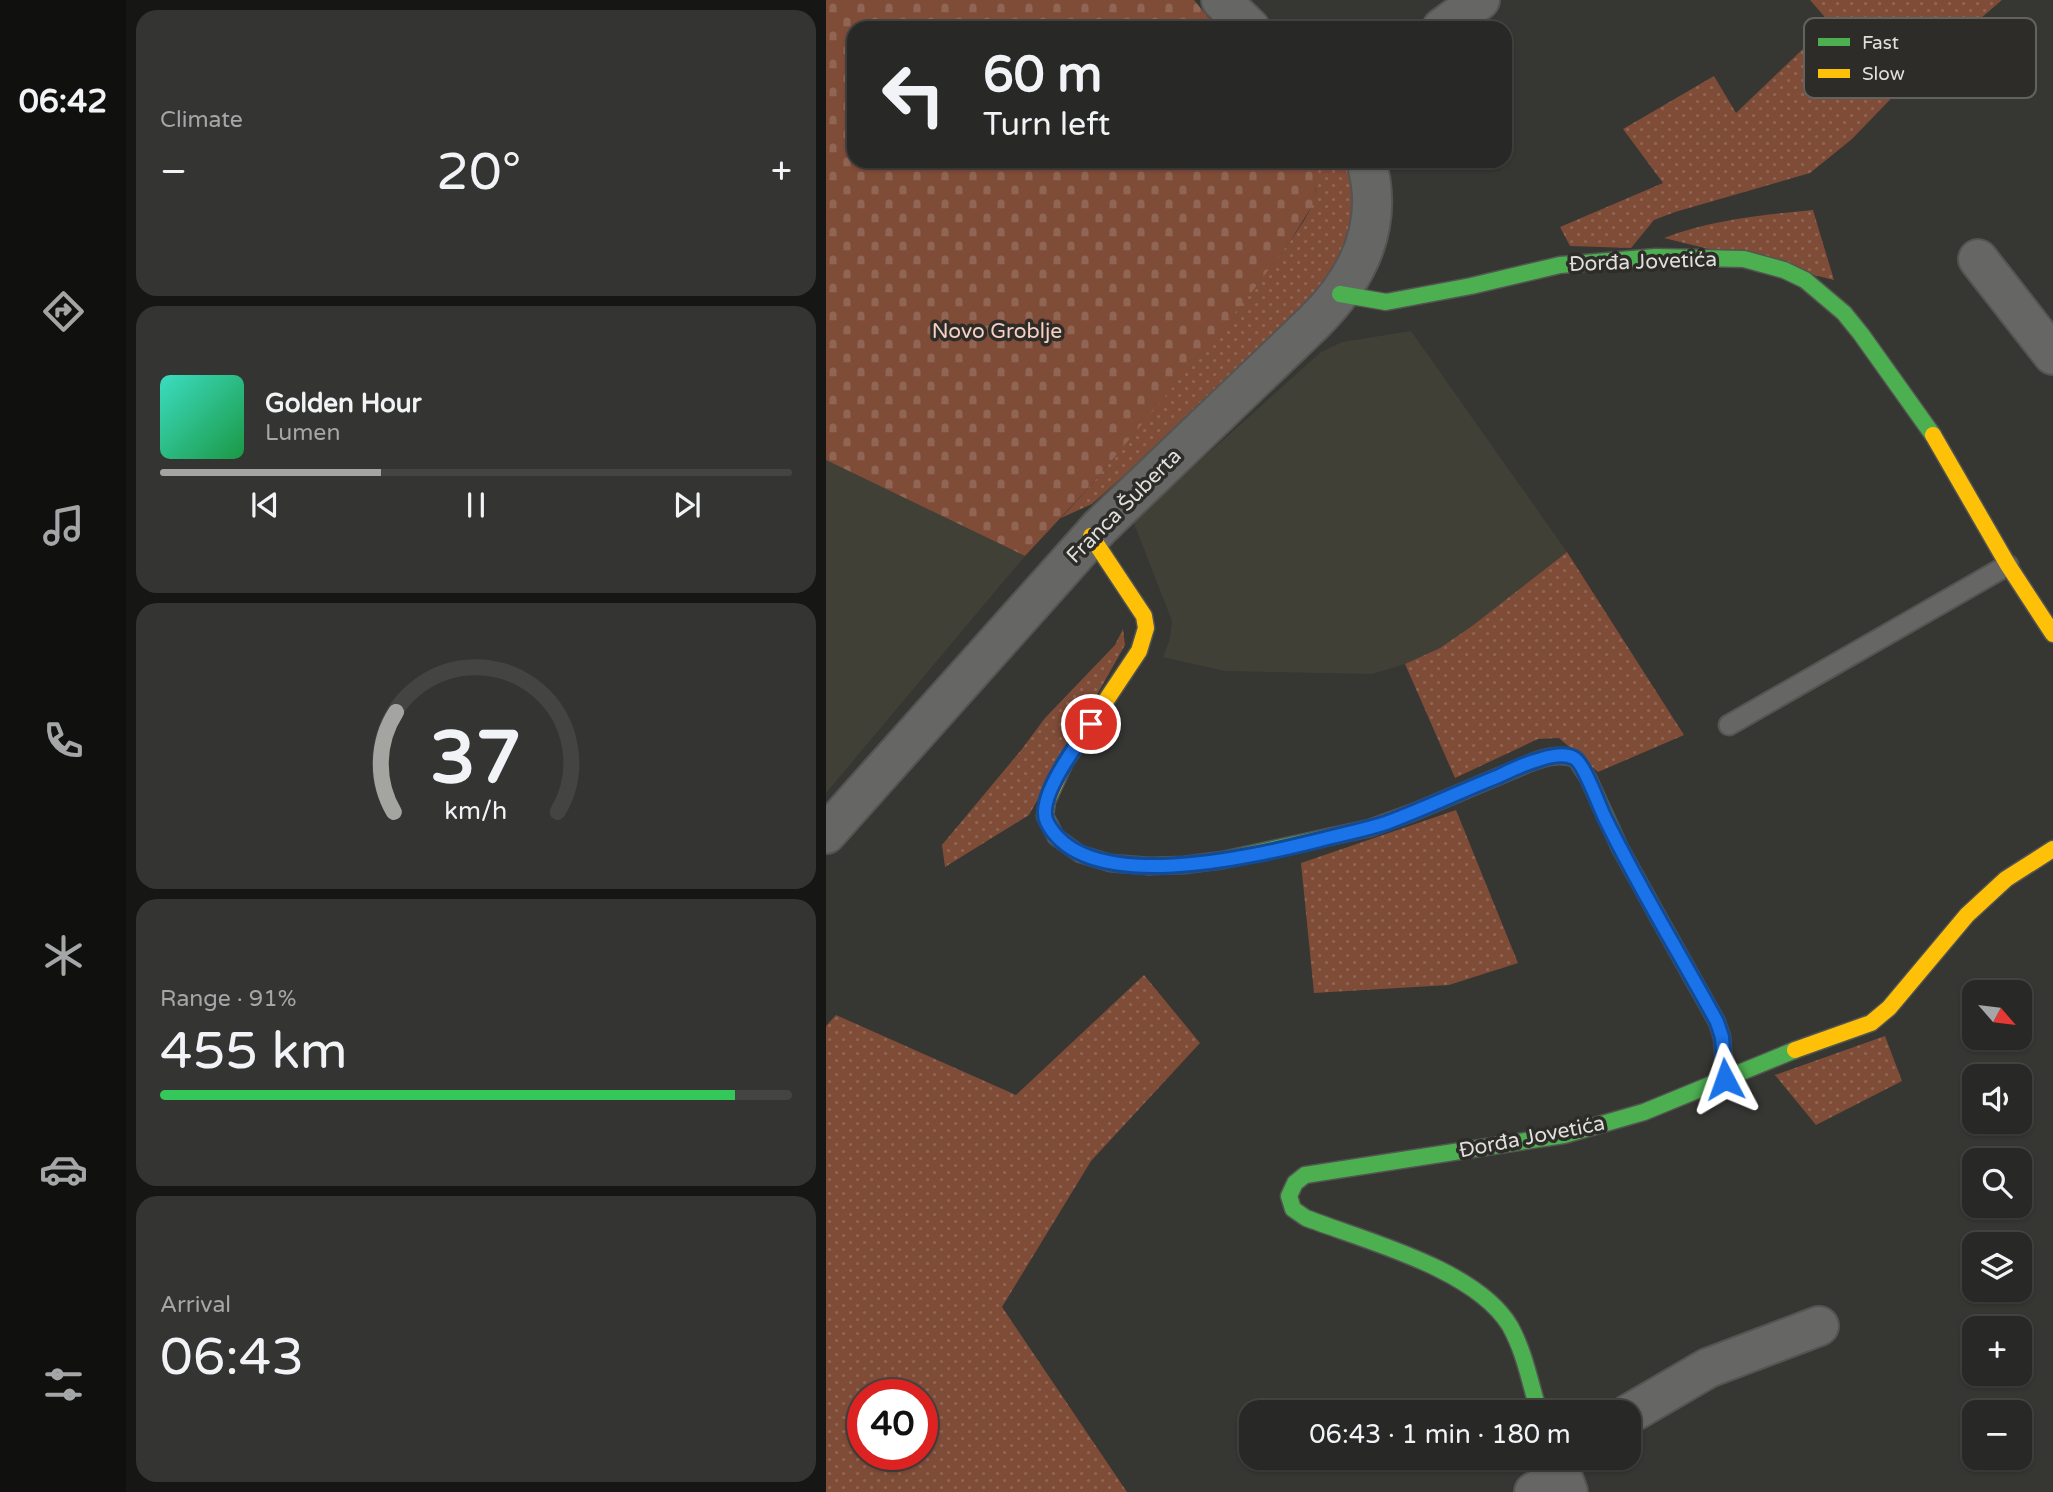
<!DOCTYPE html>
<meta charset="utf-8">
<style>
:root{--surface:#282826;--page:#343432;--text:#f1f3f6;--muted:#a5a6a7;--line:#444443;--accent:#a4a4a1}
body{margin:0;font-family:"Varela Round",sans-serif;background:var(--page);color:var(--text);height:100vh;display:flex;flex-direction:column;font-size:26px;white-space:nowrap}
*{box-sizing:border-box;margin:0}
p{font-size:23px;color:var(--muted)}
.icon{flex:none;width:38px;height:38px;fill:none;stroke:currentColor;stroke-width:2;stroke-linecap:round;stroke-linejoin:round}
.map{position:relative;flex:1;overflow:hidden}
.panel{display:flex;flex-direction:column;gap:10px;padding:10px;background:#161615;width:700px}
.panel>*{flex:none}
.banner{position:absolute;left:21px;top:21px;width:665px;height:147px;border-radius:21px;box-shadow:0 2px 5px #0004,0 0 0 2px var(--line);background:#282826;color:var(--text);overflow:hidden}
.needle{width:46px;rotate:118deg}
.controls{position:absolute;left:1136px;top:980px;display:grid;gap:14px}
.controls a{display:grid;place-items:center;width:70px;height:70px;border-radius:14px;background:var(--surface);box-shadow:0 2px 5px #0004,0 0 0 2px var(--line);font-size:35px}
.speed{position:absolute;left:21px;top:1379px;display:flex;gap:14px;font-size:35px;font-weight:700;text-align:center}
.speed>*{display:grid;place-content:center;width:91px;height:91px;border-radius:50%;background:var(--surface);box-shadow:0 2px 5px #0004,0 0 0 2px var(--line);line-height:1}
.speed .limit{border:10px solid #d22;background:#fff;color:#111}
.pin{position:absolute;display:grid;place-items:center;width:60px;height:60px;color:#fff;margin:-30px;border:4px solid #fff;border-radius:50%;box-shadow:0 2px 7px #0007}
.me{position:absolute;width:77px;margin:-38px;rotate:356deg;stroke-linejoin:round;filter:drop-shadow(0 0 5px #0008)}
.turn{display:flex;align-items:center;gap:24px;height:147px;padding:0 21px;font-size:32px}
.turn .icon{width:91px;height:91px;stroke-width:2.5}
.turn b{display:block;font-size:49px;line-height:60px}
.big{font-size:52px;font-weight:600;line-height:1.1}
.panel .widget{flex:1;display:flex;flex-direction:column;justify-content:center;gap:10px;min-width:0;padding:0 24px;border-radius:21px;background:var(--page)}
.panel .dial{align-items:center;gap:0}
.dial svg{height:182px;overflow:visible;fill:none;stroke:var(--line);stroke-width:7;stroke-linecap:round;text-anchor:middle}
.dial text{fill:var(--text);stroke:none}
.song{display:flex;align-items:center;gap:21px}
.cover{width:84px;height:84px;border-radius:10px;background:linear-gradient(135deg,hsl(170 70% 55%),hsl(140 70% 35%))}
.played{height:7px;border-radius:4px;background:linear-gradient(90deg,var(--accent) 35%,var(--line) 35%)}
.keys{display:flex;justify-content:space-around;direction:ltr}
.heat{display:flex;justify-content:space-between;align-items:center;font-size:38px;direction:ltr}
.charge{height:10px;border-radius:5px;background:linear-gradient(90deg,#34c759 91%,var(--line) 0)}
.trip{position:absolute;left:413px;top:1400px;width:402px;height:70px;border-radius:21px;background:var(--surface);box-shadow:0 2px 5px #0004,0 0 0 2px var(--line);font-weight:600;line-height:70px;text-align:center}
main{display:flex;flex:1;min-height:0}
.dock{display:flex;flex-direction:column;width:126px;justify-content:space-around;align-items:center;background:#10100f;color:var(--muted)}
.dock .icon{width:49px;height:49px}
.dock .current{color:var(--accent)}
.dock b{font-size:32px;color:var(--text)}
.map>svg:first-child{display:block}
.built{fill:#404036}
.grass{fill:url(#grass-dots);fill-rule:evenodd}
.cemetery{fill:url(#cemetery-stones)}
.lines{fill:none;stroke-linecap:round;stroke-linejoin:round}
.lane-casing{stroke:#545452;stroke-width:23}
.street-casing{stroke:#545452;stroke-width:42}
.fast-casing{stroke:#545452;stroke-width:19}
.slow-casing{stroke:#545452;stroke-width:19}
.lane{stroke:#666665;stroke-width:19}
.street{stroke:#666665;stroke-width:38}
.fast{stroke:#4caf50;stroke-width:16}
.slow{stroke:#ffc107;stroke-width:16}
.route-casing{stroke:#114b97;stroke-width:18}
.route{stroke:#1a73e8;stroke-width:12}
.labels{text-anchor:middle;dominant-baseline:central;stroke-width:7;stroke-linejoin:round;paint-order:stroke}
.street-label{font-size:21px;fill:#dfdfdc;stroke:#2d2c28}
.park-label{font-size:21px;fill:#f6d0c2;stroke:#2d2c28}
.key{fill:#2d2c28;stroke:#62625e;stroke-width:2}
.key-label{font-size:19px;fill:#dfdfdc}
</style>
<main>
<nav class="dock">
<b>06:42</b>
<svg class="icon current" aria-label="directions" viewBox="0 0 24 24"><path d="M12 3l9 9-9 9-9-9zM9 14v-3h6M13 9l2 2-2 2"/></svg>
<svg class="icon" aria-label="music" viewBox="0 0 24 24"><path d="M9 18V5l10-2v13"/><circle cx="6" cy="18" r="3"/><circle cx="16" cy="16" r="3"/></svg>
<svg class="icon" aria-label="phone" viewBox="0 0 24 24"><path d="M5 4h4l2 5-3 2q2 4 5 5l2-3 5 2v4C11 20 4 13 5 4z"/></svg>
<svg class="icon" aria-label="climate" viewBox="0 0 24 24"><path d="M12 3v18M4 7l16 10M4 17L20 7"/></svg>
<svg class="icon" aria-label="car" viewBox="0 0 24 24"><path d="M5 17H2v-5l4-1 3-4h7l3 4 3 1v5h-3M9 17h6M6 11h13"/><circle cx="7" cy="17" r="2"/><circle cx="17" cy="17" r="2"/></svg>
<svg class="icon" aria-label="filters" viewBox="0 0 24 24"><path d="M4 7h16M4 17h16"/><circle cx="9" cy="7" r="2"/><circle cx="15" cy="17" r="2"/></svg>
</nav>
<section class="panel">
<div class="widget"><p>Climate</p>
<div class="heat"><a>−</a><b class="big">20°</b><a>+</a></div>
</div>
<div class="widget">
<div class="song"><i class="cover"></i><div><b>Golden Hour</b><p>Lumen</p></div></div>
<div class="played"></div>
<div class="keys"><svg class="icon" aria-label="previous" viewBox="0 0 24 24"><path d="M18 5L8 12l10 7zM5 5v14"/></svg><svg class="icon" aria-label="pause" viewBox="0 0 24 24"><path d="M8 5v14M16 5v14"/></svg><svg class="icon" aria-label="next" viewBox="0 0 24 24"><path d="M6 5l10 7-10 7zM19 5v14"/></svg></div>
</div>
<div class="widget dial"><svg viewBox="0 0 100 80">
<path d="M14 69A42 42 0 1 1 86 69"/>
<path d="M14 69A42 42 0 0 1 15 25" stroke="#a4a4a1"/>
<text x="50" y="56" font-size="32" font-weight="700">37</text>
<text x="50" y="72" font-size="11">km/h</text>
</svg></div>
<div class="widget"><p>Range · 91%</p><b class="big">455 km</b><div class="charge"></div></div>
<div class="widget"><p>Arrival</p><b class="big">06:43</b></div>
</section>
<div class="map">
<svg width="1227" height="1492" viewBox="0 0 1227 1492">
<defs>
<pattern id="grass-dots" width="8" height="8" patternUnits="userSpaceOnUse" patternTransform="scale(1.75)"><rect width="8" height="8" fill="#7f4c38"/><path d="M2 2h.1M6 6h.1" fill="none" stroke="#916554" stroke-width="1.8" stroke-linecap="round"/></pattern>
<pattern id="cemetery-stones" width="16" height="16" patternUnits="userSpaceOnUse" patternTransform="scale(1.75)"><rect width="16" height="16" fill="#7f4c38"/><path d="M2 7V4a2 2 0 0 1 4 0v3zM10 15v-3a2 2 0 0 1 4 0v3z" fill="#916554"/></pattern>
</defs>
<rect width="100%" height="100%" fill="#363633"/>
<!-- built -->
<path class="built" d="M 585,331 L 741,552 L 646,626 L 614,648 L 579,664 L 546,674 L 398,671 L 337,657 L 344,639 L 346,621 L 307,521 L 495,352 L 516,342 Z
M 0,460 L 199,556 L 0,793 Z"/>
<!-- grass -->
<path class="grass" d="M 984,0 L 1176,0 L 1084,79 L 1026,139 L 984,173 L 849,212 L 828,220 L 805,248 L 744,246 L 734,227 L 837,183 L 797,129 L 888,76 L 910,113 L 1004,23 Z
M 487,161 L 519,161 C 545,225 508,277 468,324 L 266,504 L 235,518 L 266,484 L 463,243 C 483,213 496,200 487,161 Z
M 987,210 L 1008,280 L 838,238 C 885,220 936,215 987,210 Z
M 741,552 L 858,735 L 772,772 L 733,738 L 712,739 L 629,778 L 579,664 L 614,648 L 646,626 Z
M 297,629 L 299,645 L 203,815 L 119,867 L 116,845 L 196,749 L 219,718 L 289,645 Z
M 630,810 L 692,963 L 623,985 L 488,993 L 475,863 Z
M 318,975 L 374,1043 L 265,1161 L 176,1307 L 301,1492 L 0,1492 L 0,1026 L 10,1015 L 190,1095 ZM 37,1395 L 96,1395 L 96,1454 L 37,1454 Z
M 1059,1036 L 1076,1081 L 990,1125 L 949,1075 Z"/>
<!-- cemetery -->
<path class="cemetery" d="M 0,0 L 368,0 L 391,28 L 28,28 L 28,161 L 487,161 L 491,177 L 488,203 L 463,243 L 418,302 L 266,484 L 199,556 L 0,460 Z"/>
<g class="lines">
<!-- lane casing -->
<g class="lane-casing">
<path id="lane" d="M 903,725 L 1182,565"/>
</g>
<!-- street casing -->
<g class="street-casing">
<path id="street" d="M 395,0 L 424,28
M 616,28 L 654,0
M 1152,259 L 1227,355
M 0,834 L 274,527 L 487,323 C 532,279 559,225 540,161
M 803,1414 L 882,1368 L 993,1326
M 730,1458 L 742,1492
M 708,1492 L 736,1475"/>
</g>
<!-- fast casing -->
<g class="fast-casing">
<path id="fast" d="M 514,294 L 560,302 L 645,286 L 734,265 L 830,257 L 918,259 L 958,270 L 979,280 L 1018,313 L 1035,334 L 1107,435
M 323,866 L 358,865 L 397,860 L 544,828 L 588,812 L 704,763 C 719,757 734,753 750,759 L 762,778 L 794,848 L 831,915
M 713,1412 C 704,1383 699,1353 684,1326 C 650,1269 540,1241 480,1218 L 467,1209 L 463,1196 L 469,1183 L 479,1175 L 738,1135 L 818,1112 L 969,1050"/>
</g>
<!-- slow casing -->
<g class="slow-casing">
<path id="slow" d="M 1107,435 L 1182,565 L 1227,634
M 265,536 L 318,616 L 320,628 L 313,651 L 239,762 L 221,801 L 219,816 L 230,837 L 254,854 L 284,863 L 323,866
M 831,915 L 891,1022 L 896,1037 L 899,1079
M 969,1050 L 1045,1023 L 1063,1008 L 1141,915 L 1180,879 L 1227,849"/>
</g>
<!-- lane -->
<use href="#lane" class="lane"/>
<!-- street -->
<use href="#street" class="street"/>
<!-- fast -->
<use href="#fast" class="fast"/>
<!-- slow -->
<use href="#slow" class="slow"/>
</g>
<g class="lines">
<!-- route casing -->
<g class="route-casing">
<path id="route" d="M 265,724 C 252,743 209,799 221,822 C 259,898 429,856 494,840 C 516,834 539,830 560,823 C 598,809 635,791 673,776 C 685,770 698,764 712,760 C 722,756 738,753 748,758 C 758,763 773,806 779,818 C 813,888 854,954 891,1022 L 896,1037 L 899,1079"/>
</g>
<!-- route -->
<use href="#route" class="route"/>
</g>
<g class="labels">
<!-- street labels -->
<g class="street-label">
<text transform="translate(817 262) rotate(-2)">Đorđa Jovetića</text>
<text transform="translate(298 506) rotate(-45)">Franca Šuberta</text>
<text transform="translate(706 1137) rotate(-11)">Đorđa Jovetića</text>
</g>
<!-- park labels -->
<g class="park-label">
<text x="171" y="331">Novo Groblje</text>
</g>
</g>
<!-- legend -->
<rect x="978" y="18" width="232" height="80" rx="10" class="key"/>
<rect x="992" y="38" width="32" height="8" fill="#4caf50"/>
<rect x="992" y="69" width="32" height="9" fill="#ffc107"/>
<g class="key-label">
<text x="1036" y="49">Fast</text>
<text x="1036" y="80">Slow</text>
</g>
</svg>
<div class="controls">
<a><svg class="needle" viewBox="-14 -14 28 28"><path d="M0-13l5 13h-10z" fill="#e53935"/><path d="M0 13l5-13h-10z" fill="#a5a6a7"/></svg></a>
<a><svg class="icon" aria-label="sound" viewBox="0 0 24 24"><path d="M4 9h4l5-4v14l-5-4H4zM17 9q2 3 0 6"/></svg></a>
<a><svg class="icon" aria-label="search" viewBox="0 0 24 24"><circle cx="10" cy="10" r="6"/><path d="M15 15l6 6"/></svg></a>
<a><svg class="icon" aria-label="layers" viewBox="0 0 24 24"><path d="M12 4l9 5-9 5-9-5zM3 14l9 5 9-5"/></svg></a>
<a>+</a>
<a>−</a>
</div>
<div class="speed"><div class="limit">40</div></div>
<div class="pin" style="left:265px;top:724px;background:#d93025"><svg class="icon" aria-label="arrive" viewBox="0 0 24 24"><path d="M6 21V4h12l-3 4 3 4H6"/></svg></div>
<svg class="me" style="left:899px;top:1079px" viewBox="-20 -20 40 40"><path d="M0-17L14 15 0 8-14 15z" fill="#1a73e8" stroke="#fff" stroke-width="4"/></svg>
<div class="trip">06:43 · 1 min · 180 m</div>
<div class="banner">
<div class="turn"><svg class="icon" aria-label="left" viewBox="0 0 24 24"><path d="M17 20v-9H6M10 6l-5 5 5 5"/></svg><div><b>60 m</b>Turn left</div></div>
</div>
</div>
</main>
